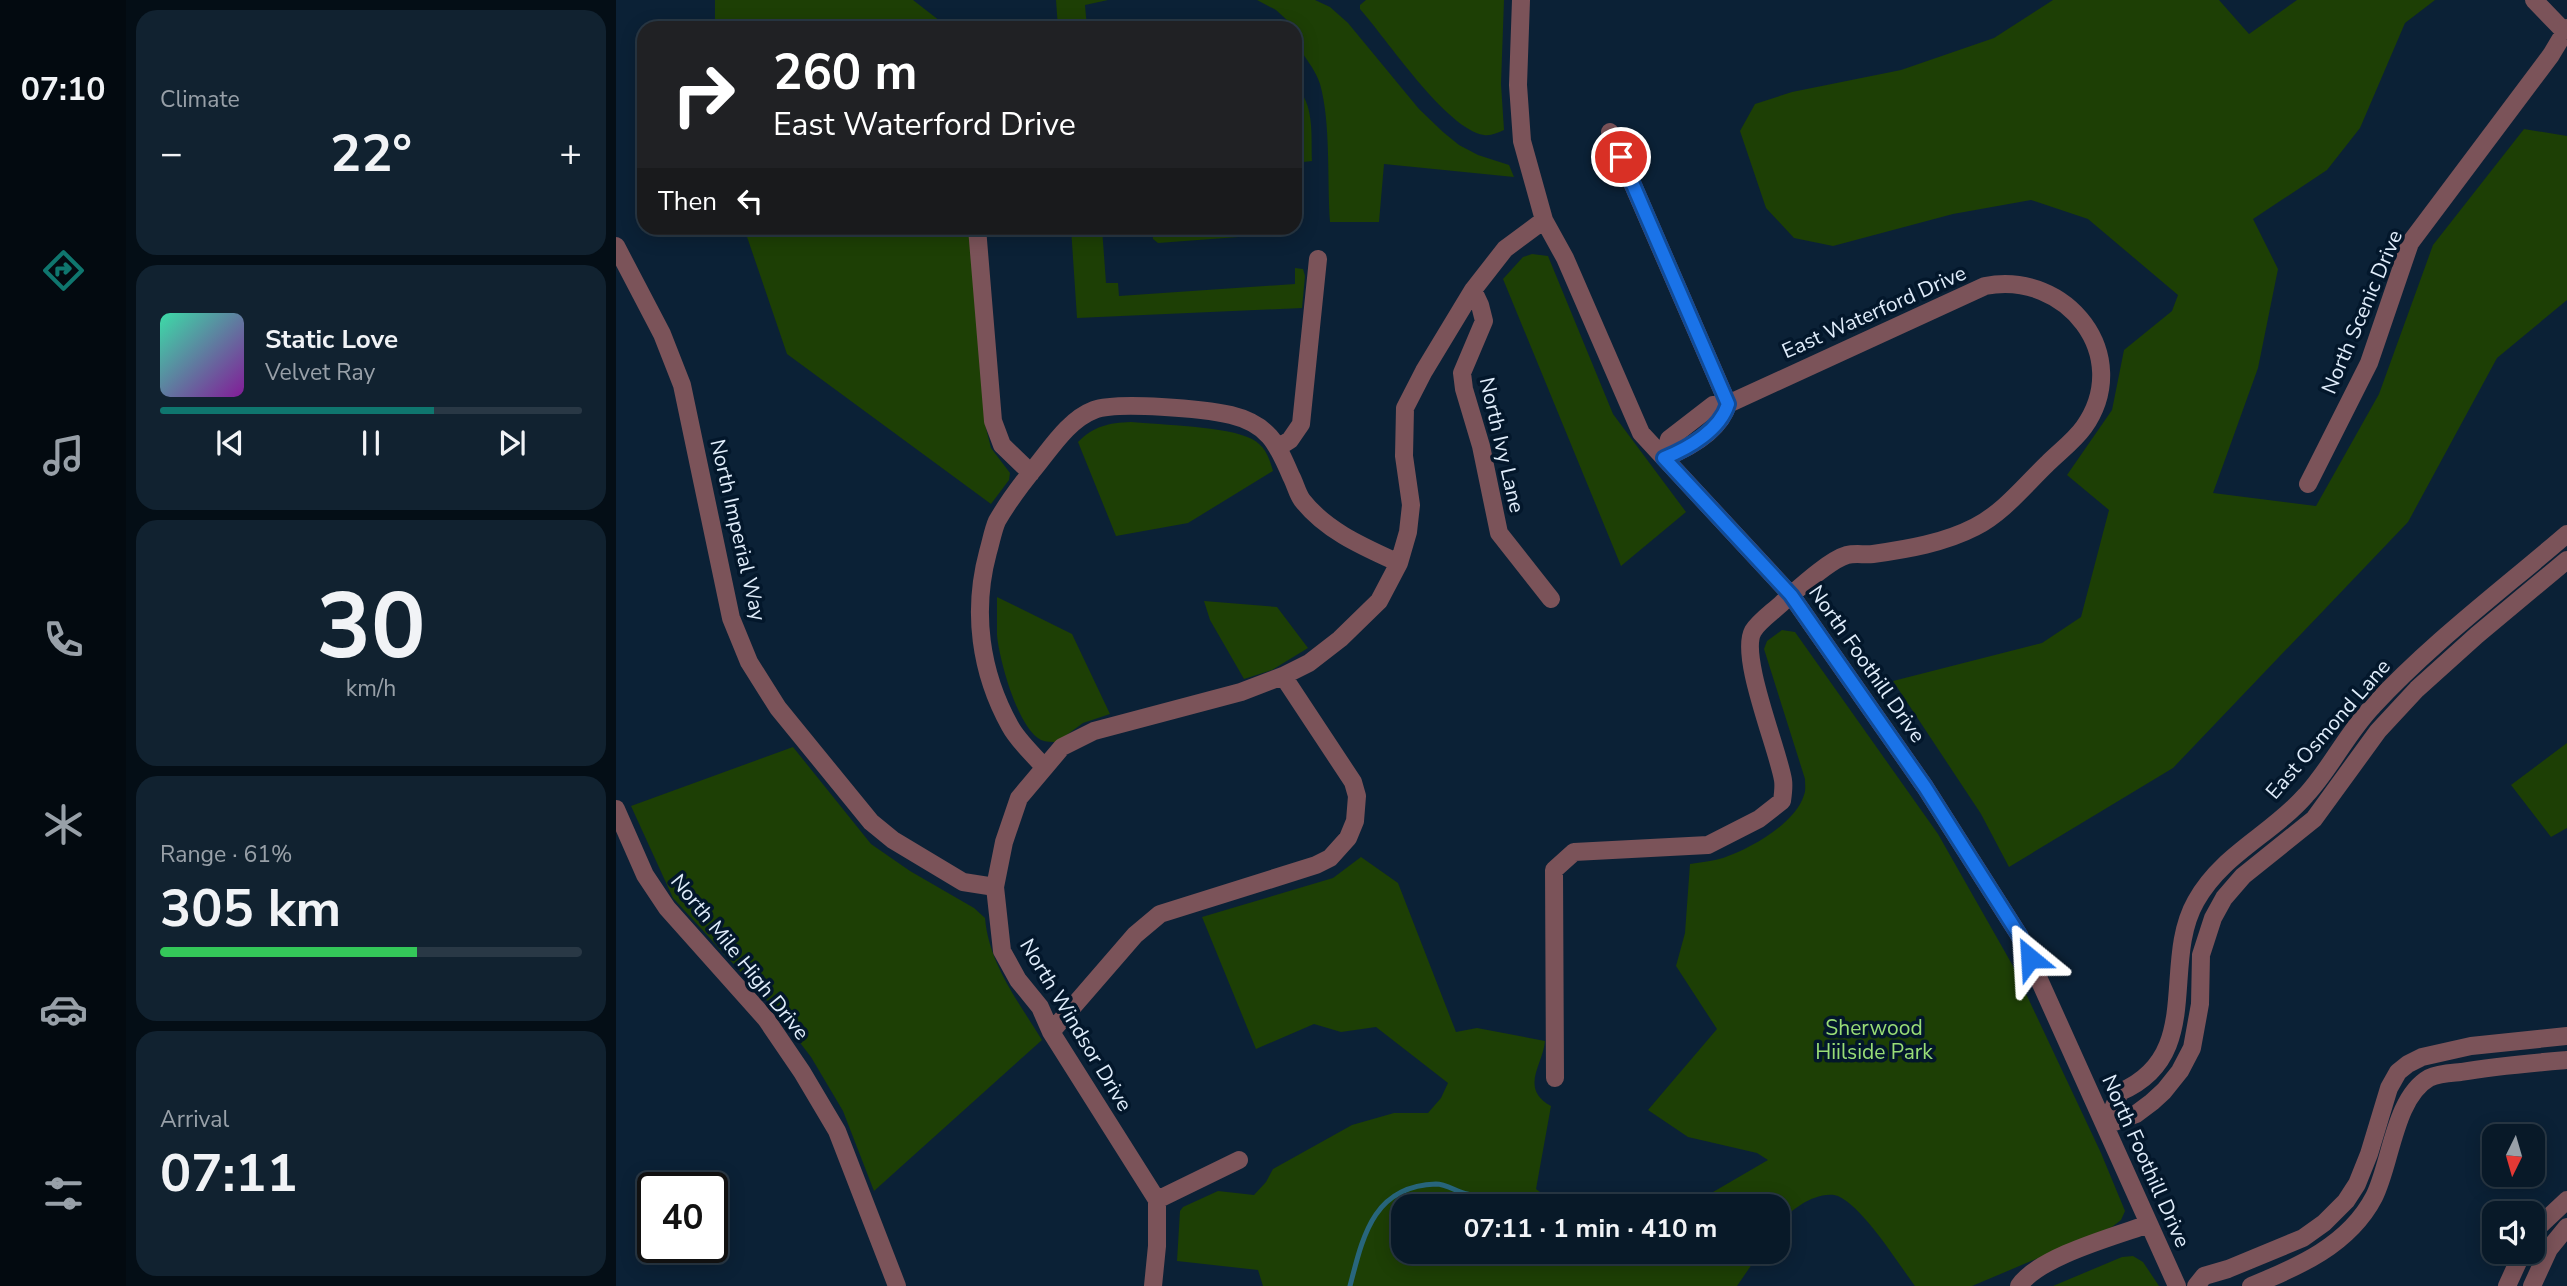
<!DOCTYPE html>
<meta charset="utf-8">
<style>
:root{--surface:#081928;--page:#112230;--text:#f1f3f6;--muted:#98a0a8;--line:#293845;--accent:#0f766e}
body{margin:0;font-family:"Nunito Sans",sans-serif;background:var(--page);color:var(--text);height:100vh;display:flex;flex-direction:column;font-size:26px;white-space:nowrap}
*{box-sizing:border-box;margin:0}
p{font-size:23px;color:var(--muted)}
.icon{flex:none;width:38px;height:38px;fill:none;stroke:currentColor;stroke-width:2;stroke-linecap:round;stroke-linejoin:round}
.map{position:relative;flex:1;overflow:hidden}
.side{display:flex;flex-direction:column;gap:10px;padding:10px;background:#040e16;width:490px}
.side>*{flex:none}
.hud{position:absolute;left:21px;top:21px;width:665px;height:214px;border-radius:21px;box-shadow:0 4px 18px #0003,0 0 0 2px var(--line);background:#202124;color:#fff;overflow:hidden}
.needle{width:46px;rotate:185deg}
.tools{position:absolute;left:1866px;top:1124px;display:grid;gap:14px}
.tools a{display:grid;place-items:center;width:63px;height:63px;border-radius:14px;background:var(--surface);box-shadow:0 4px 18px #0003,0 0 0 2px var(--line);font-size:35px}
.speed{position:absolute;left:21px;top:1172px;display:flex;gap:14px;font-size:35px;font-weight:700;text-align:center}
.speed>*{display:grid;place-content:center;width:91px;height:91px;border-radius:50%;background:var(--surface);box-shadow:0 4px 18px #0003,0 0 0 2px var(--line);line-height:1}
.speed .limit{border:4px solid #111;border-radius:10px;background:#fff;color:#111}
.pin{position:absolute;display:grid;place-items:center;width:60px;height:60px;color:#fff;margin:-30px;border:4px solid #fff;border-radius:50%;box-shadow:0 2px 7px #0007}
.me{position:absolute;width:77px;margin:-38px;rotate:333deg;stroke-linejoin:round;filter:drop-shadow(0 0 5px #0008)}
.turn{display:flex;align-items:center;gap:24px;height:147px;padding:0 21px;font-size:32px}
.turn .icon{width:91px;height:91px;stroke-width:2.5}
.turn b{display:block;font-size:49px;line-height:60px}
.then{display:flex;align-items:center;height:66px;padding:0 21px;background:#0003;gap:14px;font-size:26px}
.big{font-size:52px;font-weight:700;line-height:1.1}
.side .tile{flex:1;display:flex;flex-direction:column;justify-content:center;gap:10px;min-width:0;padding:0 24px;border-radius:21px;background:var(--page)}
.side .dial{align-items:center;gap:0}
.dial b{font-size:91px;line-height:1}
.song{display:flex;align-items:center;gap:21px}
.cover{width:84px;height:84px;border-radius:10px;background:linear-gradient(135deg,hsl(160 70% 55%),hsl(290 70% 35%))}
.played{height:7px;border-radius:4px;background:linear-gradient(90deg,var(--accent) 65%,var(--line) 65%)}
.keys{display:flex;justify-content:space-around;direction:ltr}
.heat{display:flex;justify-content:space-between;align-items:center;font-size:38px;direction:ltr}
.charge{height:10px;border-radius:5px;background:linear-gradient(90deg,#34c759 61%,var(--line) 0)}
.trip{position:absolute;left:775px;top:1194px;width:399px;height:70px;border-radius:21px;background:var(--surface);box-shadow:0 4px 18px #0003,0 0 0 2px var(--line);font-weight:700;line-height:70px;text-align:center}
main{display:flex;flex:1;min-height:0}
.tab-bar{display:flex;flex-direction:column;width:126px;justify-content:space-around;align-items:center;background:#030a10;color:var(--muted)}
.tab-bar .icon{width:49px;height:49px}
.tab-bar .on{color:var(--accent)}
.tab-bar b{font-size:32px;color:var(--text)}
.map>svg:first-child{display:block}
.green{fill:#1d3f05}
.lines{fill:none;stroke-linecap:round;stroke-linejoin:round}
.stream{stroke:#28667d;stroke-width:5}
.minor{stroke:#7b5359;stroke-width:18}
.route-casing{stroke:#114b97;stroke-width:18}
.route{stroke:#1a73e8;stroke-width:12}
.labels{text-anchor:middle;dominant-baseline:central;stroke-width:7;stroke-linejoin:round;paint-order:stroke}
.street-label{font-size:21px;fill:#e0edfb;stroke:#03172b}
.park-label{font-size:21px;fill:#99dd76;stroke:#03172b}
</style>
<main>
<nav class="tab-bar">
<b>07:10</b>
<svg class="icon on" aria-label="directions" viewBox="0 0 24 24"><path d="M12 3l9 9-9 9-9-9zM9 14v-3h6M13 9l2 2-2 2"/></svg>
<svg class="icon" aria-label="music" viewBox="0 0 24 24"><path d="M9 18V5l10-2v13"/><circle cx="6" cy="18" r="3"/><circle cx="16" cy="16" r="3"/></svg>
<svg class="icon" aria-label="phone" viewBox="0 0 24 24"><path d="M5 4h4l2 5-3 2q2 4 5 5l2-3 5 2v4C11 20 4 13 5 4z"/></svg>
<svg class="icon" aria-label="climate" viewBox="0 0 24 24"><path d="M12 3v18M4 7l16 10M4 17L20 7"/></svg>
<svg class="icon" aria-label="car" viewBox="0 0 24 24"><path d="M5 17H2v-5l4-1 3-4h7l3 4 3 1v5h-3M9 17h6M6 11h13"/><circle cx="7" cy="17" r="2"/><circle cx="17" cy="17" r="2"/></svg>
<svg class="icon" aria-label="filters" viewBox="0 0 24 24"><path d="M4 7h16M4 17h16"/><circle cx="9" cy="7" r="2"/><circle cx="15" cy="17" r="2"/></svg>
</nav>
<section class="side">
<div class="tile"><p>Climate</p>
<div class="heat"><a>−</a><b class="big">22°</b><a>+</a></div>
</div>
<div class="tile">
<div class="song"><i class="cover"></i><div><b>Static Love</b><p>Velvet Ray</p></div></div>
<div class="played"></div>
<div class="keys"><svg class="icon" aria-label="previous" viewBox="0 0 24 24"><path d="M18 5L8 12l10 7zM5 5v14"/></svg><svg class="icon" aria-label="pause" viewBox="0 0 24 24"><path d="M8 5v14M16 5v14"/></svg><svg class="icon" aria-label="next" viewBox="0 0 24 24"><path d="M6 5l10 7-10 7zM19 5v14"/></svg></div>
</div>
<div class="tile dial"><b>30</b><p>km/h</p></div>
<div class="tile"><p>Range · 61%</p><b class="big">305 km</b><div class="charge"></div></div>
<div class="tile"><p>Arrival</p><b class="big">07:11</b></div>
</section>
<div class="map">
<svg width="1951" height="1286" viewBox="0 0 1951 1286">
<rect width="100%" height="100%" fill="#0b2136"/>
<!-- green -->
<path class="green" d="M 99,0 L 297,0 L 333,28 L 99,28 Z
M 440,0 L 492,0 L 469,5 L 471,28 L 442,28 Z
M 641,0 L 699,0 L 714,7 L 732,23 L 803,109 L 827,132 L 843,145 L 862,155 L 893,165 L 898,177 L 768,164 L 763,222 L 714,222 C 711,180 715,123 704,84 C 699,68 687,56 679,41 L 679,37 L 684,32 L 660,10 Z
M 750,0 L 888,0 L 885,84 L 888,130 C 881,133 875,136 868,135 C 830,129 770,38 744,9 L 744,5 Z
M 1437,0 L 1603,0 L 1633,34 L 1681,0 L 1819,0 L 1789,23 L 1744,128 L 1711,170 L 1637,219 L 1662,269 L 1642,368 L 1597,493 L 1700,506 L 1763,394 L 1817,245 L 1908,129 L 1951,136 L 1951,300 L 1881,358 L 1792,522 L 1557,768 L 1393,867 L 1365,814 L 1277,681 L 1426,643 L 1465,617 L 1493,510 L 1451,475 L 1496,410 L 1508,350 L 1556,311 L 1562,295 L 1472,219 L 1415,200 L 1337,214 L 1217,246 L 1178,238 L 1150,208 L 1124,131 L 1139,104 L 1176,92 L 1285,70 L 1378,38 Z
M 679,85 C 699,104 695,136 696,161 L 679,163 L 682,136 L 679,129 Z
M 128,228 L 353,228 L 369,424 L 375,448 L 394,473 L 393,480 L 375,504 L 171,354 Z
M 455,228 L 486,228 L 490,283 L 502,283 L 503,296 L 679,284 L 679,268 L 687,269 L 689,276 L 686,308 L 461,318 Z
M 536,228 L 608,228 L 608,231 L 678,228 L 678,233 L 542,243 L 537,239 Z
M 916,254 L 932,256 L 997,414 L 1070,512 L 1005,566 L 887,279 L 907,257 Z
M 515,422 C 545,425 611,426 636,439 C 649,446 653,457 657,471 L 572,523 L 500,536 L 462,442 C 478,426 492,423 515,422 Z
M 381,597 L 456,634 L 494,714 L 467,723 L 441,742 C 436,742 430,742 425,740 C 402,729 383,659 381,635 C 381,622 381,609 381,597 Z
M 588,601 L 661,607 L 692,648 L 656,670 L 628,679 L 594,620 Z
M 1166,630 L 1179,632 L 1322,834 L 1397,966 L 1485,1153 L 1509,1211 L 1505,1220 L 1496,1227 L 1356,1286 L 1299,1286 C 1281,1262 1248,1208 1222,1196 C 1211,1192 1195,1198 1186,1204 C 1177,1210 1168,1216 1162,1225 L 1162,1206 L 1073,1206 L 1152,1160 L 1141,1153 L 1072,1137 L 1032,1110 L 1101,1029 L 1060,966 L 1069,933 L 1074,864 C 1085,862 1097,861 1107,858 C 1134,849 1179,824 1188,795 C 1190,791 1189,783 1189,779 L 1148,649 L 1151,641 Z
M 1951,743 L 1951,828 L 1935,837 L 1895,785 Z
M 177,747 L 255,844 L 294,871 L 358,908 L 369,918 C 373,964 402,1001 426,1040 L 258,1191 L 227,1111 L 195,1057 L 155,1005 L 57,898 L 15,806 Z
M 745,857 L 782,883 L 840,1032 L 861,1028 L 929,1041 C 927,1065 903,1088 935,1106 L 920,1189 L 942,1206 L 788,1206 L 788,1251 L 1002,1251 L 1006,1254 L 1016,1251 L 1145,1251 L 1121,1286 L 647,1286 L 642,1270 L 561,1261 L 564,1211 L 567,1207 L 602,1191 L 638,1195 L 650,1182 L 657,1169 L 736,1125 L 778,1113 L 812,1113 L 825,1098 L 832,1083 L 760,1027 L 725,1032 L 698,1024 L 640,1049 L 586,917 L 717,878 Z
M 1517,1256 L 1527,1262 L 1543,1286 L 1437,1286 L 1506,1257 Z"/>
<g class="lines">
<!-- stream -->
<path class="stream" d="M 734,1286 C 747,1236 757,1186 820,1184 C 830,1184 841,1192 851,1194 C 871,1199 891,1197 909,1206"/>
<!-- minor -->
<path class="minor" d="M 905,0 L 902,85 L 906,141 L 928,220 L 949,258 L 1025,433 L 1175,595 L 1309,787 L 1403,935 L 1561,1286
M 1918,0 L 1948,31
M 994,132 L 1112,404
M 361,228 L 377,421 L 386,445 L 415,473
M 0,246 L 46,334 L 66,385 L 115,618 L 133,662 L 162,708 L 255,822 L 277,840 L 347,882 L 379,887
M 857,290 L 864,305 L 868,321 L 846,373 L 848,389 L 865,446 L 883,533 L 935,599
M 663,447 L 674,440 L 685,424 L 702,259
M 1048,458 C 1073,448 1104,431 1112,404
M 1692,484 L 1753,363 L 1794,243 L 1935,55 L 1951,28
M 1951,534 C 1886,590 1815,643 1757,706 C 1731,733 1715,768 1690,795 C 1656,834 1606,854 1580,901 C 1544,964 1589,1056 1504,1092 L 1490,1125 L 1520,1114 L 1536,1102 L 1548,1091 L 1564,1071 L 1576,1048 L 1584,1004 L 1585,955 L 1597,918 L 1608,898 L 1627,876 L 1698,819 L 1762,731 L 1801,689 L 1861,635 L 1951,560
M 428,767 C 417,754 402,741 394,726 C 364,672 356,611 372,552 C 375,542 377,530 381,521 C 392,502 407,482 421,465 C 437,445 454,419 478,410 C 501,401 589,409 615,415 C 652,424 661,443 675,476 C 679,483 681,493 686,500 C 710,531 748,547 783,563
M 0,809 L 29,875 L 51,908 L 150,1019 L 186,1072 L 221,1131 L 281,1286
M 435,1032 L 519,935 L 544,914 L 700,865 L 714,858 L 732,838 L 739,821 L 741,796 L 737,782 L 667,676
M 939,1078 L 938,870 L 958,852 L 1092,845 L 1143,819 L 1166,801 C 1167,794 1168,786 1167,780 C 1162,749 1123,656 1137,631 C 1143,621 1158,611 1167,602 C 1182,589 1213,560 1231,555 C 1239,553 1249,555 1257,554 C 1292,549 1328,543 1359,527 C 1387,513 1409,485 1431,464 C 1443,452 1458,441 1468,427 C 1518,356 1451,270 1369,286 L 1112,404 L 1097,405 L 1053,439 L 1048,458
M 541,1200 L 623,1160
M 1916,1233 L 1951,1200
M 537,1286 L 541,1246 L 541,1200 L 435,1032 L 424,1007 L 402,980 L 386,951 L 379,887 L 388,842 L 403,798 L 446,747 L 478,731 L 625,692 L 667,676 L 693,663 L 724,639 L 763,601 L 783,563 L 792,532 L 795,505 L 788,456 L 789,408 L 808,371 L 857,290 L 889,249 L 928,220
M 1403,1286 C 1422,1257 1499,1236 1533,1224
M 1580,1286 L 1588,1276 L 1612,1269 L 1687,1238 L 1708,1223 L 1730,1201 L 1741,1184 L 1753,1154 L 1773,1088 L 1782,1072 L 1792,1064 L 1806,1057 L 1855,1046 L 1951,1036
M 1635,1286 C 1682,1267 1733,1245 1758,1197 C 1775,1164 1778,1098 1813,1078 C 1823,1073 1834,1073 1845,1072 C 1880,1066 1916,1063 1951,1060
M 1891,1286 L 1907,1251
M 1916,1286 L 1933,1249 L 1951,1227"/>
</g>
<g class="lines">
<!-- route casing -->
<g class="route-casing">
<path id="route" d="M 1005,157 L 1112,404 C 1104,430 1073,448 1048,458 L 1175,595 L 1309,787 L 1403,935 L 1414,958"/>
</g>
<!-- route -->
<use href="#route" class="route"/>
</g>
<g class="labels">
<!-- street labels -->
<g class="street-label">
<text transform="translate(1258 312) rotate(-24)">East Waterford Drive</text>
<text transform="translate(1746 312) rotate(-67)">North Scenic Drive</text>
<text transform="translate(886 445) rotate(77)">North Ivy Lane</text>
<text transform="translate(122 530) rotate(77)">North Imperial Way</text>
<text transform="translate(1251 664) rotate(55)">North Foothill Drive</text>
<text transform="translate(1712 729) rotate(-49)">East Osmond Lane</text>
<text transform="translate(124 957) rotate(51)">North Mile High Drive</text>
<text transform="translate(460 1025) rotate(59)">North Windsor Drive</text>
<text transform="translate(1530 1161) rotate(66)">North Foothill Drive</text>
</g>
<!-- park labels -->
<g class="park-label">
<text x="1258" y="1028">Sherwood<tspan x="1258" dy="24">Hiilside Park</tspan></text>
</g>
</g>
</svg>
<div class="tools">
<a><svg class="needle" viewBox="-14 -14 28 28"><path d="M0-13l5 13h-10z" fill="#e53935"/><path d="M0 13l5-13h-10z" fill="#98a0a8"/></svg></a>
<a><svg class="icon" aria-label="sound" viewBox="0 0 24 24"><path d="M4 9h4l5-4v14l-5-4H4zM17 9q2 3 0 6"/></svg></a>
</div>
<div class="speed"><div class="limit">40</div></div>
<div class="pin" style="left:1005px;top:157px;background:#d93025"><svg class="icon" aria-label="arrive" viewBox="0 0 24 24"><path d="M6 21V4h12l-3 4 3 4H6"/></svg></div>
<svg class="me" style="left:1414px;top:958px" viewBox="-20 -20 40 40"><path d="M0-17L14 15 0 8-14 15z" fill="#1a73e8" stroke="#fff" stroke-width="4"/></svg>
<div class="trip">07:11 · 1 min · 410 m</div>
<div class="hud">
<div class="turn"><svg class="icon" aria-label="right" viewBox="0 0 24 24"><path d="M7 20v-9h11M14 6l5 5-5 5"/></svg><div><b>260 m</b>East Waterford Drive</div></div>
<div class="then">Then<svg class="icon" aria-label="left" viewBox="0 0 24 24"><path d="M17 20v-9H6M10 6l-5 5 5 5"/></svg></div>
</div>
</div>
</main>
